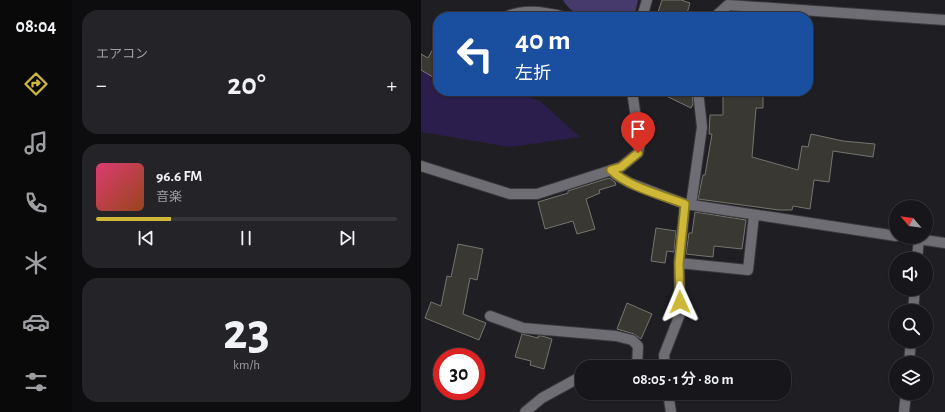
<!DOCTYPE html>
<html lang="ja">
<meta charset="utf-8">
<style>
:root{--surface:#17161a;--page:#242327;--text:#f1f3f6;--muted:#9e9fa2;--line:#363539;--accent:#cfb837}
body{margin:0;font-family:"Alegreya Sans","Noto Sans JP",sans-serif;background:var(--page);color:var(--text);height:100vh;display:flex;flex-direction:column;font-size:15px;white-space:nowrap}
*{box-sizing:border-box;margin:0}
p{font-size:13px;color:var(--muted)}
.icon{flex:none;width:22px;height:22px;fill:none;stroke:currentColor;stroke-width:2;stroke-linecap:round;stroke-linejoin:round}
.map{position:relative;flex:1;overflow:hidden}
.panel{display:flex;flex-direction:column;gap:10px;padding:10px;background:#0d0c0e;width:349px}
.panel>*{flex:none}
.top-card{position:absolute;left:12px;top:12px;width:380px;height:84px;border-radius:16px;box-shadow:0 1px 3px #0004,0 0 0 1px var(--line);background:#1a4fa0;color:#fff;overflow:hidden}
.needle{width:26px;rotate:298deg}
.fabs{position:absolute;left:468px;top:200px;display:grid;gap:8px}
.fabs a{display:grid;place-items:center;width:44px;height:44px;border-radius:50%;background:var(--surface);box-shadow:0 1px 3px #0004,0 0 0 1px var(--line);font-size:20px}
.speed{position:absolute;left:12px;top:348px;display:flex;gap:8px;font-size:20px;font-weight:700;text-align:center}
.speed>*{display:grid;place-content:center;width:52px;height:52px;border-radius:50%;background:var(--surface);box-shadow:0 1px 3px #0004,0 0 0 1px var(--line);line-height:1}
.speed .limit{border:6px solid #d22;background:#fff;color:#111}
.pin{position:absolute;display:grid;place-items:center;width:34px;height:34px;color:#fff;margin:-41px -17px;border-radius:50% 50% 50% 0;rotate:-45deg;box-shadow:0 0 4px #0007}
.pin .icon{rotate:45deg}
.me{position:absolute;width:44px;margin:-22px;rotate:359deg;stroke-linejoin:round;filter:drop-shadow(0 0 3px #0008)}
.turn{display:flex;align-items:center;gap:14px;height:84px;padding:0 16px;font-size:18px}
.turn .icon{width:52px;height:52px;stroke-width:2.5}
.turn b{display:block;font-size:28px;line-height:34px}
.big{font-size:30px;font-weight:600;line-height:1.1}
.panel .widget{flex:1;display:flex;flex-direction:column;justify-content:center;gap:6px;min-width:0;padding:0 14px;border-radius:16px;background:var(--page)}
.panel .dial{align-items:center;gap:0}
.dial b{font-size:52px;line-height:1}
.song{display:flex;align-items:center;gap:12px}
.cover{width:48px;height:48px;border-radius:6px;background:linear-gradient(135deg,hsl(340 70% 55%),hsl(20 70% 35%))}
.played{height:4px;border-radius:2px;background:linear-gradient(90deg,var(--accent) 25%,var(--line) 25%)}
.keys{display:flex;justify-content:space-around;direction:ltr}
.heat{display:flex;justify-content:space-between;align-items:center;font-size:22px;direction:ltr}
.trip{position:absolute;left:154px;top:360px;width:216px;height:40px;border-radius:16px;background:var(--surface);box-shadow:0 1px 3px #0004,0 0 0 1px var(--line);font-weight:600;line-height:40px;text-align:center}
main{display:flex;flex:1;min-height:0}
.tab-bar{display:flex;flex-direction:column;width:72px;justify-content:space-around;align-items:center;background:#09090a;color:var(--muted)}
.tab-bar .icon{width:28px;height:28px}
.tab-bar .current{color:var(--accent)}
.tab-bar b{font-size:18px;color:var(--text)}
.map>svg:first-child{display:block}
.green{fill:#2b1e4d}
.water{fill:#463a6c}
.building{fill:#393832;stroke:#77756f}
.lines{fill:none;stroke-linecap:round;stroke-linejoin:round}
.minor-casing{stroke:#3a393d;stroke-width:12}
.minor{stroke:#6e6d73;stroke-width:10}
.route-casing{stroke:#877824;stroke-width:10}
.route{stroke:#cfb837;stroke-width:7}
</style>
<main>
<nav class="tab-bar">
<b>08:04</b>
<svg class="icon current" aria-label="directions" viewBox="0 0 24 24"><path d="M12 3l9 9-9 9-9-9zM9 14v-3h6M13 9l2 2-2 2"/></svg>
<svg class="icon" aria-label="music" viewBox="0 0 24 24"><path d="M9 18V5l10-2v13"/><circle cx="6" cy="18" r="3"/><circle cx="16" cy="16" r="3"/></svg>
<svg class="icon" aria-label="phone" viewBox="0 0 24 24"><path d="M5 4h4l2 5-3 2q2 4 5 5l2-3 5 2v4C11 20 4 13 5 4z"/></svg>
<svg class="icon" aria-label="climate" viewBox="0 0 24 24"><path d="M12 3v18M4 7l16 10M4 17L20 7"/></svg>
<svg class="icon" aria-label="car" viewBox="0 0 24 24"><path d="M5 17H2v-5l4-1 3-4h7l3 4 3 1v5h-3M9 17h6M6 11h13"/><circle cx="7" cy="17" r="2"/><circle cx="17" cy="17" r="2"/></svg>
<svg class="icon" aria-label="filters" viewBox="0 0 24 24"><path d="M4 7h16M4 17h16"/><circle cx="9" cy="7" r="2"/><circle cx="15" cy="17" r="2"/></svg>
</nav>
<section class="panel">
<div class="widget"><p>エアコン</p>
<div class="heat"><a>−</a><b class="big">20°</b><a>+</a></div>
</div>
<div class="widget">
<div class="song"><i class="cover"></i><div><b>96.6 FM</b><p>音楽</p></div></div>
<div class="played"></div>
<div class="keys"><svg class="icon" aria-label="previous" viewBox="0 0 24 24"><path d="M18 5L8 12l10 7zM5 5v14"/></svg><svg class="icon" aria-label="pause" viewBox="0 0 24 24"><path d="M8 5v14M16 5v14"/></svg><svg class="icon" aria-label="next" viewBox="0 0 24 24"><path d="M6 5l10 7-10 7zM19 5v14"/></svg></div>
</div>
<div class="widget dial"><b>23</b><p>km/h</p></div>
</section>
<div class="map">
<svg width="524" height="412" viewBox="0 0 524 412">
<rect width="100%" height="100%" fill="#1f1e23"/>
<!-- green -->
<path class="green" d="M 0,62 L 17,67 L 17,91 L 89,91 L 119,101 L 159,137 L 89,147 L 0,132 Z"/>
<!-- water -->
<path class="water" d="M 142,0 L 217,0 L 213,17 C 190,17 155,24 142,0 Z"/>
<!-- building -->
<path class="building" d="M 241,0 L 260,0 L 269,3 L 265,17 L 253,17 L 237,12 Z
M 17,40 L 17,80 L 0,70 L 0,54 L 7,58 Z
M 235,91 L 267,91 L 271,93 L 272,104 L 270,108 Z
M 302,92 L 318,92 L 318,95 L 342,94 L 342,108 L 335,108 L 331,157 L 377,170 L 381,146 L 387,147 L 390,134 L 422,141 L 454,144 L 452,157 L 412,151 L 408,182 L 393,180 L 389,209 L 372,206 L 371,210 L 358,210 L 277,199 L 282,175 L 284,175 L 291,134 L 288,134 L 289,115 L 302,115 Z
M 188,178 L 194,182 L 195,185 L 178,190 L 179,193 L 165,199 L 174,229 L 156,234 L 152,221 L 124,229 L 117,202 L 147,193 L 147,191 Z
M 274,212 L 325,220 L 321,249 L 293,246 L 292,257 L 265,254 L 268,233 L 271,233 Z
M 235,228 L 255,231 L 253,252 L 246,251 L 244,263 L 230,261 Z
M 37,244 L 62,249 L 56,280 L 49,278 L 42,314 L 65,323 L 58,340 L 4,318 L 10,302 L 20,306 L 26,276 L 30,277 Z
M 206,303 L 231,314 L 220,339 L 213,334 L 196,329 Z
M 101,334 L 117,338 L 117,336 L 121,336 L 131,339 L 123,369 L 109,365 L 110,361 L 94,357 Z"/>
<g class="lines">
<!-- minor casing -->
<g class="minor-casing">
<path id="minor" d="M 85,17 C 102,8 126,12 144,17
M 221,17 L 226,0
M 294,17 L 307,5 L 524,20
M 0,166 L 89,194 L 116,194 L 200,167 L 217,153 L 220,140 L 215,118 L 211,91
M 190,170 L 195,175 L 209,183 L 264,204 L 475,236
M 270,205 L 281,127 L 277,91
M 484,237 L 524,243
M 496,259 L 498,239
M 258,263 L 327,270 L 333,215
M 492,311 L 494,289
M 69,316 L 102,328 L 195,336 L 211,340 L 217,346 L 216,367
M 488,363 L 490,341
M 244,367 L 243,355 L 259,314 L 258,263 L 264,204
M 247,393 L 250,412
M 104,412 L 121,398 L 161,376
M 483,412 L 485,393"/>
</g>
<!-- minor -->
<use href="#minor" class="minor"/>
</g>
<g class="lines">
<!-- route casing -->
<g class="route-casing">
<path id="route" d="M 217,153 L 200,167 L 190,170 C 207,187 241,195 264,204 L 258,263 L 259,302"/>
</g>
<!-- route -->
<use href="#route" class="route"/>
</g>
</svg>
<div class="fabs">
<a><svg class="needle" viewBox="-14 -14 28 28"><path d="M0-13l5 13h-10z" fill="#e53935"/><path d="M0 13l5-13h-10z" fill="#9e9fa2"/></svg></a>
<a><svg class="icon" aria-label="sound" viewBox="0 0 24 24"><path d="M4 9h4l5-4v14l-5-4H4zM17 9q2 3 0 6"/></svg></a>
<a><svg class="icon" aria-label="search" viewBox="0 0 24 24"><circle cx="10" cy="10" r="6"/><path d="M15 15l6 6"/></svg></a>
<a><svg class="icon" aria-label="layers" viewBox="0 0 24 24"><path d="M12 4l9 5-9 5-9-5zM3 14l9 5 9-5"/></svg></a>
</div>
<div class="speed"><div class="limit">30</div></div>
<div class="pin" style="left:217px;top:153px;background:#d93025"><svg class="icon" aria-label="arrive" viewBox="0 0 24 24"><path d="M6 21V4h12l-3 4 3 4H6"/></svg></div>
<svg class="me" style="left:259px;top:302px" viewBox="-20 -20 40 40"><path d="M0-17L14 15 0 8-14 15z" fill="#cfb837" stroke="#fff" stroke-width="4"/></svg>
<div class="trip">08:05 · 1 分 · 80 m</div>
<div class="top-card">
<div class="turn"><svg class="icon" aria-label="left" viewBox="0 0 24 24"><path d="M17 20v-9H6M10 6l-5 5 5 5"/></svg><div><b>40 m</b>左折</div></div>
</div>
</div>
</main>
